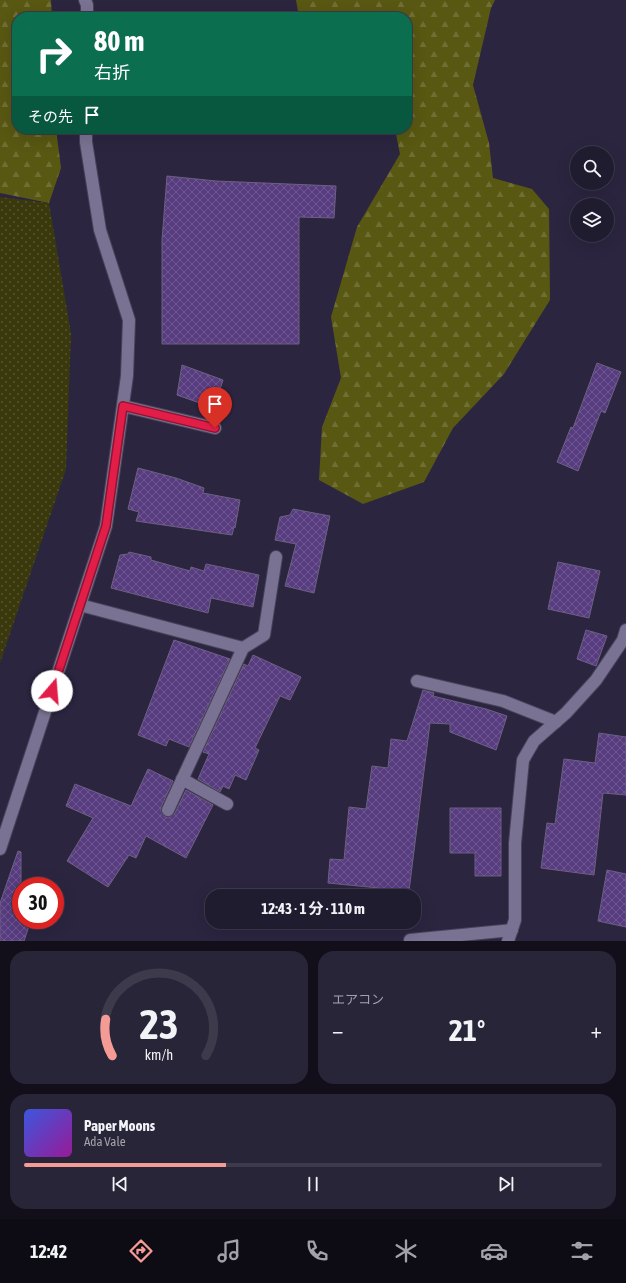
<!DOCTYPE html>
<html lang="ja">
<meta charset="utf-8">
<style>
:root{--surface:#201c30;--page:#282538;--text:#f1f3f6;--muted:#a2a1ab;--line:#3d3a4c;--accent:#f59b96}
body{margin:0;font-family:"Asap Condensed","Noto Sans JP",sans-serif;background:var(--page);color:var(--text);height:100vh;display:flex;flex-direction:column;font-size:15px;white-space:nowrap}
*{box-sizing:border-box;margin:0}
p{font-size:13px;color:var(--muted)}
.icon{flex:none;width:22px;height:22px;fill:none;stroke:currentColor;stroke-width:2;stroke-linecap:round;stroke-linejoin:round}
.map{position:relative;height:941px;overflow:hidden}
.side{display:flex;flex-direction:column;gap:10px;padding:10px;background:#120f1a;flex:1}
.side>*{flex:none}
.banner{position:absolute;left:12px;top:12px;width:400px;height:122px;border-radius:16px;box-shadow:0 4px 16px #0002,0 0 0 1px var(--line);background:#0b6e4f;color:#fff;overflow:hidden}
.buttons{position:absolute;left:570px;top:146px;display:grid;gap:8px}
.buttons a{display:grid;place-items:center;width:44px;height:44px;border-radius:50%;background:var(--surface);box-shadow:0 4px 16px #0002,0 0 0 1px var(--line);font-size:20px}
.speed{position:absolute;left:12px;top:877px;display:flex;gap:8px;font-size:20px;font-weight:700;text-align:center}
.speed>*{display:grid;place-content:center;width:52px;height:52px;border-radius:50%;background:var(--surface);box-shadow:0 4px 16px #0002,0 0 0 1px var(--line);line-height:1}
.speed .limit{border:6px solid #d22;background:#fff;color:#111}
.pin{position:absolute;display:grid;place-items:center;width:34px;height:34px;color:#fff;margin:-41px -17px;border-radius:50% 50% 50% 0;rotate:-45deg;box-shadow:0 0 4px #0007}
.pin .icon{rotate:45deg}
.me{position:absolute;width:44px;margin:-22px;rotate:18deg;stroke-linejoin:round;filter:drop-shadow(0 0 3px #0008)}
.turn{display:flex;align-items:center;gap:14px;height:84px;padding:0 16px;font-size:18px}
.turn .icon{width:52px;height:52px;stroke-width:2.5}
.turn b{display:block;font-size:28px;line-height:34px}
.then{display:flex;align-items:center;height:38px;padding:0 16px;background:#0003;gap:8px;font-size:15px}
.big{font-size:30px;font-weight:700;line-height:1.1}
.side .widget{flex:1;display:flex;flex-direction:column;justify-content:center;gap:6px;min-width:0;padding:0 14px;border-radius:16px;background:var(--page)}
.side .dial{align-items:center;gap:0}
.dial svg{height:104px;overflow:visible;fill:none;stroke:var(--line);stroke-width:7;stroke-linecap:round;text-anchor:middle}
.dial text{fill:var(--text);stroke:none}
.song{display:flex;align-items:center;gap:12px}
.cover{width:48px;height:48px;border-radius:6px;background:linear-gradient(135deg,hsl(230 70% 55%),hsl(300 70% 35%))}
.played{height:4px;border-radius:2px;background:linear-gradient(90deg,var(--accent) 35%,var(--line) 35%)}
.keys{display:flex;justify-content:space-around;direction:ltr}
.heat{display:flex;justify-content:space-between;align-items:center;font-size:22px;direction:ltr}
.side .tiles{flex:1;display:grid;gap:10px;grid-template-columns:1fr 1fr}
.widget:last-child{grid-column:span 2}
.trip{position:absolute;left:205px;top:889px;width:216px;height:40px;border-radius:16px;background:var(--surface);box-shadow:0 4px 16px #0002,0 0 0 1px var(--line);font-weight:700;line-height:40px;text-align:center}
.dock{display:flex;height:64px;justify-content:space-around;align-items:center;background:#0d0b13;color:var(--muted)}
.dock .icon{width:28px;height:28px}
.dock .on{color:var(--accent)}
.dock b{font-size:18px;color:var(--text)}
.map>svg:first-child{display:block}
.grass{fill:url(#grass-dots)}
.forest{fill:url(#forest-firs)}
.building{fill:url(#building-cross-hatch);stroke:#6c6180}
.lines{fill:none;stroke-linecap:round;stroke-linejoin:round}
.lane-casing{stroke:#484259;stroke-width:14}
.street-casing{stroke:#484259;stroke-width:14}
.lane{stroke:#797292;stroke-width:12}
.street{stroke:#797292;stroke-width:12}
.route-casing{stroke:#92132f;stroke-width:10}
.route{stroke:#e11d48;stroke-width:7}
</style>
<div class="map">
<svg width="626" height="941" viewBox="0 0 626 941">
<defs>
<pattern id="grass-dots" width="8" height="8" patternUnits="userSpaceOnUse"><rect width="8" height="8" fill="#39390d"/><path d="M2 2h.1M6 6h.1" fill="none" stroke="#555530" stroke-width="1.8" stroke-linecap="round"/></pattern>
<pattern id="forest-firs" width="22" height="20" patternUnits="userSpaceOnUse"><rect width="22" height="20" fill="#585812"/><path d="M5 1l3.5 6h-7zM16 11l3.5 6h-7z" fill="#6f6f35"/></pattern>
<pattern id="building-cross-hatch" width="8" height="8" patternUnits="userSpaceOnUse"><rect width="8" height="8" fill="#573c7f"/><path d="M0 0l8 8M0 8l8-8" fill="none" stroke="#6f5791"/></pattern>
</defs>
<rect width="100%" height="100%" fill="#2b2540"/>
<!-- grass -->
<path class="grass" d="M 0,197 L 49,203 L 71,333 L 66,469 L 0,663 Z"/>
<!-- forest -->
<path class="forest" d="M 0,0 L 51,0 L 52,17 L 17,17 L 17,129 L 56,129 L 61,168 L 49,203 L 0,193 Z
M 296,0 L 495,0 L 491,8 L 473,85 L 489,143 L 493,178 L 532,189 L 549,209 L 550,300 L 504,374 L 453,428 L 424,482 L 363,504 L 319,480 L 322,427 L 341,378 L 331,317 L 357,227 L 400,154 L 395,129 L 407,129 L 407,17 L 299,17 Z"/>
<!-- building -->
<path class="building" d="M 167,176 L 216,181 L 336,186 L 334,218 L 299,217 L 299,344 L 162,344 L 162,240 Z
M 597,363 L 621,372 L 605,413 L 601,411 L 578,471 L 557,462 L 571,427 L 573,428 Z
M 182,365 L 223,380 L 214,408 L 177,395 Z
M 138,468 L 176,478 L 204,488 L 203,493 L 240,500 L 235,528 L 234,527 L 232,535 L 136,521 L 139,512 L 128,509 Z
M 293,509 L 330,516 L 314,593 L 285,586 L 296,544 L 275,540 L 280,517 L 290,515 Z
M 129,552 L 151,557 L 151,560 L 190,571 L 191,567 L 204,571 L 206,564 L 259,575 L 253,607 L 211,598 L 208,613 L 111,588 L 120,555 L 128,554 Z
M 558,562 L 600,571 L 589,618 L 548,609 Z
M 586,630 L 607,636 L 596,666 L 577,659 Z
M 174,640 L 230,659 L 189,747 L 169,739 L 166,746 L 138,735 Z
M 253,655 L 301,677 L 290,700 L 280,696 L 255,748 L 259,750 L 246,780 L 235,775 L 229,789 L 223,786 L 220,792 L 198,779 L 209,754 L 203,752 L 244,664 L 248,666 Z
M 423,690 L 434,693 L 433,696 L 486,709 L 507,716 L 496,750 L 450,732 L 450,724 L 430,723 L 409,891 L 328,883 L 330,859 L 344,860 L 349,807 L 366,809 L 372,766 L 388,768 L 391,739 L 407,741 Z
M 599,733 L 626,737 L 626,795 L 603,793 L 594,875 L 541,868 L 547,823 L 555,824 L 564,759 L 595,763 Z
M 148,769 L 173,781 L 161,807 L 161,811 L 165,817 L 169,817 L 175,813 L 186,790 L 213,805 L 186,858 L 146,836 L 136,858 L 129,855 L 108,887 L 67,861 L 93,818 L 66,806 L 75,784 L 131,806 Z
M 450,808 L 501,808 L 501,876 L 475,876 L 475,853 L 450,853 Z
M 18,851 L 21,852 L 21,920 L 31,920 L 24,941 L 0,941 L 0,903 Z
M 607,870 L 626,874 L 626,927 L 598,921 Z"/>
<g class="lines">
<!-- lane casing -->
<g class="lane-casing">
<path id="lane" d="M 123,406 L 215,428
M 80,605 L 243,648 L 264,635 L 276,557
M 417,681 L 503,701 L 556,722
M 182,779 L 227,804
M 168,810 L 243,648
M 410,940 L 512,930"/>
</g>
<!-- street casing -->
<g class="street-casing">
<path id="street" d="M 85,0 L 87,5 L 87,17
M 0,849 L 106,526 L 127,376 L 129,320 L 100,230 L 86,142 L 86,129
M 508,941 L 515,920 L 515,843 L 523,760 L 534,741 L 566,713 L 596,680 L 623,640 L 626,630"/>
</g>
<!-- lane -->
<use href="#lane" class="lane"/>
<!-- street -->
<use href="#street" class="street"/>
</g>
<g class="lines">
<!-- route casing -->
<g class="route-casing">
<path id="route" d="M 52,691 L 106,526 L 123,406 L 215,428"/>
</g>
<!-- route -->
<use href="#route" class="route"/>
</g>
</svg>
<div class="buttons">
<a><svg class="icon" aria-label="search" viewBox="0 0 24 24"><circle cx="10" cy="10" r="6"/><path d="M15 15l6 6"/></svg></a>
<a><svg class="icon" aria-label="layers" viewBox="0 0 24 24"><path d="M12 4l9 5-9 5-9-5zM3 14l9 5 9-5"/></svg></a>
</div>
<div class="speed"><div class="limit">30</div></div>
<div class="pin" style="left:215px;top:428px;background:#d93025"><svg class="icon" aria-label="arrive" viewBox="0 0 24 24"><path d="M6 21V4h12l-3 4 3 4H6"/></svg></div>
<svg class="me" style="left:52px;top:691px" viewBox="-20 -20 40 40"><circle r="19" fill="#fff"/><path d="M0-13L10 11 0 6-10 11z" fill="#e11d48"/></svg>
<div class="trip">12:43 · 1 分 · 110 m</div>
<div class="banner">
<div class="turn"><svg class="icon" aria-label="right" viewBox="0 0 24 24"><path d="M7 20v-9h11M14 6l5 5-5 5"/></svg><div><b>80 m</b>右折</div></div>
<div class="then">その先<svg class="icon" aria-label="arrive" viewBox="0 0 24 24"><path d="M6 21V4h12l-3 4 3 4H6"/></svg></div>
</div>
</div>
<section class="side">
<div class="tiles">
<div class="widget dial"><svg viewBox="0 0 100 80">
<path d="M14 69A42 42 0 1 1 86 69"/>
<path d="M14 69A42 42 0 0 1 9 41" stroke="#f59b96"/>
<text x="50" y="56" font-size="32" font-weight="700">23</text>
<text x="50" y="72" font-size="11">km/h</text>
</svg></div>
<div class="widget"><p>エアコン</p>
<div class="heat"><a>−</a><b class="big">21°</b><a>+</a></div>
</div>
<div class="widget">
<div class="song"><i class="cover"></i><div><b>Paper Moons</b><p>Ada Vale</p></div></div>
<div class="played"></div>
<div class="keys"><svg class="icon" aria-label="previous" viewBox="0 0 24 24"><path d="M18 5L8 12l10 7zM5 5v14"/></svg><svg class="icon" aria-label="pause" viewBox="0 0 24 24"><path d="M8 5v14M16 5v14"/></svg><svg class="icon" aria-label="next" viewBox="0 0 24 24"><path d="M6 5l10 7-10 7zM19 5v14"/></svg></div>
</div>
</div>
</section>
<nav class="dock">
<b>12:42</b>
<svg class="icon on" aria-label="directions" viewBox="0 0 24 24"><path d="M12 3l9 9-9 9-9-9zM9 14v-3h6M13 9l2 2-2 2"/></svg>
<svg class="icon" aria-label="music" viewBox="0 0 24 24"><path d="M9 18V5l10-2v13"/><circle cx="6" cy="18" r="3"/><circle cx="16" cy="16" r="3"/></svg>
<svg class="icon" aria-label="phone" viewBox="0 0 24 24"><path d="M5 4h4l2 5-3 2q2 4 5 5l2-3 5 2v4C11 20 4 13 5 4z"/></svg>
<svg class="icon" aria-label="climate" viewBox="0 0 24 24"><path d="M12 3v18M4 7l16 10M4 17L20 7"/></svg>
<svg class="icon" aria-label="car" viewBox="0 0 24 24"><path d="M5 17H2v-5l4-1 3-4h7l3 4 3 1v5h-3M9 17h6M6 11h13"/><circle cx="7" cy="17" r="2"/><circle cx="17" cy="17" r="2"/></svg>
<svg class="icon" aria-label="filters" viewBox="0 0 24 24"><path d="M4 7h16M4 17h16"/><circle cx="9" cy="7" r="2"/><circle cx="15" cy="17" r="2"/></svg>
</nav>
